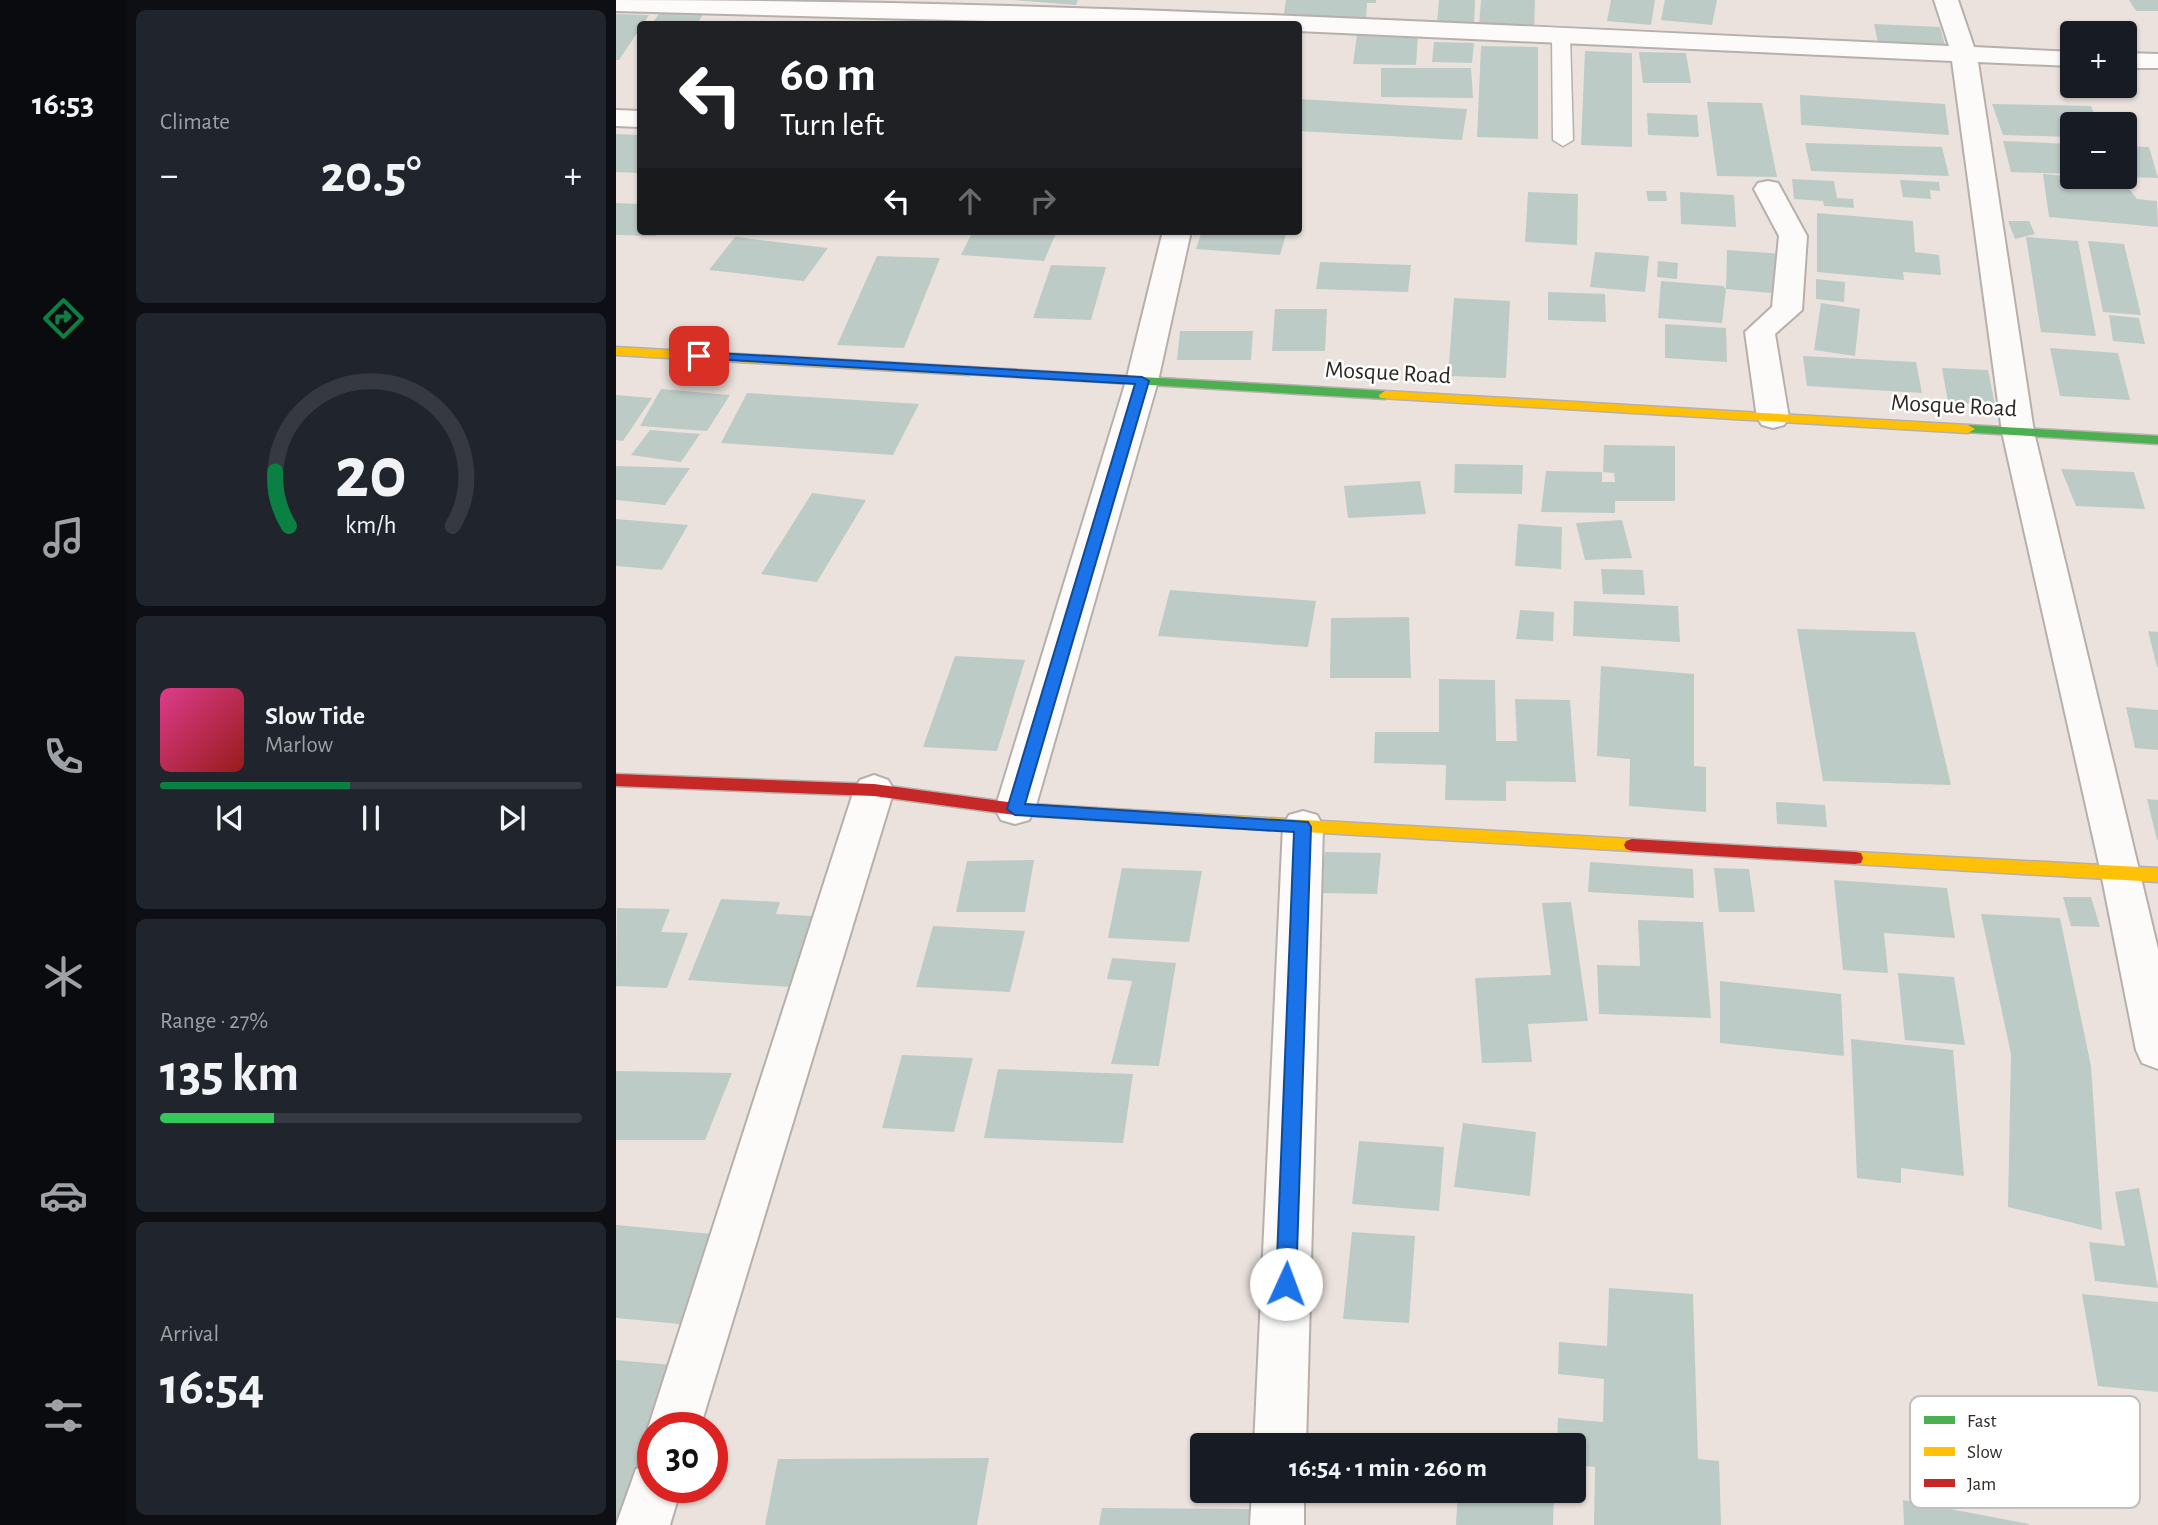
<!DOCTYPE html>
<meta charset="utf-8">
<style>
:root{--surface:#171b24;--page:#20242c;--text:#f1f3f6;--muted:#9ea1a6;--line:#363941;--accent:#0b8043}
body{margin:0;font-family:"Alegreya Sans",sans-serif;background:var(--page);color:var(--text);height:100vh;display:flex;flex-direction:column;font-size:26px;white-space:nowrap}
*{box-sizing:border-box;margin:0}
p{font-size:23px;color:var(--muted)}
.icon{flex:none;width:38px;height:38px;fill:none;stroke:currentColor;stroke-width:2;stroke-linecap:round;stroke-linejoin:round}
.map{position:relative;flex:1;overflow:hidden}
.sheet{display:flex;flex-direction:column;gap:10px;padding:10px;background:#0d0f14;width:490px}
.sheet>*{flex:none}
.banner{position:absolute;left:21px;top:21px;width:665px;height:214px;border-radius:7px;box-shadow:0 2px 5px #0004;background:#202124;color:#fff;overflow:hidden}
.controls{position:absolute;left:1444px;top:21px;display:grid;gap:14px}
.controls a{display:grid;place-items:center;width:77px;height:77px;border-radius:7px;background:var(--surface);box-shadow:0 2px 5px #0004;font-size:35px}
.speed{position:absolute;left:21px;top:1412px;display:flex;gap:14px;font-size:35px;font-weight:700;text-align:center}
.speed>*{display:grid;place-content:center;width:91px;height:91px;border-radius:50%;background:var(--surface);box-shadow:0 2px 5px #0004;line-height:1}
.speed .limit{border:10px solid #d22;background:#fff;color:#111}
.pin{position:absolute;display:grid;place-items:center;width:60px;height:60px;color:#fff;margin:-30px;border-radius:14px;box-shadow:0 4px 10px #0006}
.me{position:absolute;width:77px;margin:-38px;rotate:2deg;stroke-linejoin:round;filter:drop-shadow(0 0 5px #0008)}
.turn{display:flex;align-items:center;gap:24px;height:147px;padding:0 28px;font-size:32px}
.turn .icon{width:91px;height:91px;stroke-width:2.5}
.turn b{display:block;font-size:49px;line-height:60px}
.lanes{display:flex;align-items:center;height:66px;padding:0 28px;background:#0003;justify-content:center;gap:35px;direction:ltr}
.lanes .off{opacity:.35}
.big{font-size:52px;font-weight:600;line-height:1.1}
.sheet .tile{flex:1;display:flex;flex-direction:column;justify-content:center;gap:10px;min-width:0;padding:0 24px;border-radius:10px;background:var(--page)}
.sheet .dial{align-items:center;gap:0}
.dial svg{height:182px;overflow:visible;fill:none;stroke:var(--line);stroke-width:7;stroke-linecap:round;text-anchor:middle}
.dial text{fill:var(--text);stroke:none}
.song{display:flex;align-items:center;gap:21px}
.cover{width:84px;height:84px;border-radius:10px;background:linear-gradient(135deg,hsl(330 70% 55%),hsl(0 70% 35%))}
.played{height:7px;border-radius:4px;background:linear-gradient(90deg,var(--accent) 45%,var(--line) 45%)}
.keys{display:flex;justify-content:space-around;direction:ltr}
.heat{display:flex;justify-content:space-between;align-items:center;font-size:38px;direction:ltr}
.charge{height:10px;border-radius:5px;background:linear-gradient(90deg,#34c759 27%,var(--line) 0)}
.trip{position:absolute;left:574px;top:1433px;width:396px;height:70px;border-radius:7px;background:var(--surface);box-shadow:0 2px 5px #0004;font-weight:600;line-height:70px;text-align:center}
main{display:flex;flex:1;min-height:0}
.tabs{display:flex;flex-direction:column;width:126px;justify-content:space-around;align-items:center;background:#090b0e;color:var(--muted)}
.tabs .icon{width:49px;height:49px}
.tabs .on{color:var(--accent)}
.tabs b{font-size:32px;color:var(--text)}
.map>svg:first-child{display:block}
.building{fill:#bdcbc6}
.lines{fill:none;stroke-linecap:round;stroke-linejoin:round}
.lane-casing{stroke:#b7afac;stroke-width:3}
.street-casing{stroke:#b7afac;stroke-width:4}
.fast-casing{stroke:#b7afac;stroke-width:3}
.slow-casing{stroke:#b7afac;stroke-width:3}
.jam-casing{stroke:#b7afac;stroke-width:3}
.lane{fill:#fcfbfa;fill-rule:evenodd}
.street{fill:#fcfbfa;fill-rule:evenodd}
.fast{fill:#4caf50;fill-rule:evenodd}
.slow{fill:#ffc107;fill-rule:evenodd}
.jam{fill:#c62828;fill-rule:evenodd}
.route{fill:#1a73e8;stroke:#114b97;stroke-width:2}
.labels{text-anchor:middle;dominant-baseline:central;stroke-width:5;stroke-linejoin:round;paint-order:stroke}
.street-label{font-size:24px;fill:#2e2825;stroke:#fff}
.key{fill:#fff;stroke:#c0bebe;stroke-width:2}
.key-label{font-size:19px;fill:#2e2825}
</style>
<main>
<nav class="tabs">
<b>16:53</b>
<svg class="icon on" aria-label="directions" viewBox="0 0 24 24"><path d="M12 3l9 9-9 9-9-9zM9 14v-3h6M13 9l2 2-2 2"/></svg>
<svg class="icon" aria-label="music" viewBox="0 0 24 24"><path d="M9 18V5l10-2v13"/><circle cx="6" cy="18" r="3"/><circle cx="16" cy="16" r="3"/></svg>
<svg class="icon" aria-label="phone" viewBox="0 0 24 24"><path d="M5 4h4l2 5-3 2q2 4 5 5l2-3 5 2v4C11 20 4 13 5 4z"/></svg>
<svg class="icon" aria-label="climate" viewBox="0 0 24 24"><path d="M12 3v18M4 7l16 10M4 17L20 7"/></svg>
<svg class="icon" aria-label="car" viewBox="0 0 24 24"><path d="M5 17H2v-5l4-1 3-4h7l3 4 3 1v5h-3M9 17h6M6 11h13"/><circle cx="7" cy="17" r="2"/><circle cx="17" cy="17" r="2"/></svg>
<svg class="icon" aria-label="filters" viewBox="0 0 24 24"><path d="M4 7h16M4 17h16"/><circle cx="9" cy="7" r="2"/><circle cx="15" cy="17" r="2"/></svg>
</nav>
<section class="sheet">
<div class="tile"><p>Climate</p>
<div class="heat"><a>−</a><b class="big">20.5°</b><a>+</a></div>
</div>
<div class="tile dial"><svg viewBox="0 0 100 80">
<path d="M14 69A42 42 0 1 1 86 69"/>
<path d="M14 69A42 42 0 0 1 8 45" stroke="#0b8043"/>
<text x="50" y="56" font-size="32" font-weight="700">20</text>
<text x="50" y="72" font-size="11">km/h</text>
</svg></div>
<div class="tile">
<div class="song"><i class="cover"></i><div><b>Slow Tide</b><p>Marlow</p></div></div>
<div class="played"></div>
<div class="keys"><svg class="icon" aria-label="previous" viewBox="0 0 24 24"><path d="M18 5L8 12l10 7zM5 5v14"/></svg><svg class="icon" aria-label="pause" viewBox="0 0 24 24"><path d="M8 5v14M16 5v14"/></svg><svg class="icon" aria-label="next" viewBox="0 0 24 24"><path d="M6 5l10 7-10 7zM19 5v14"/></svg></div>
</div>
<div class="tile"><p>Range · 27%</p><b class="big">135 km</b><div class="charge"></div></div>
<div class="tile"><p>Arrival</p><b class="big">16:54</b></div>
</section>
<div class="map">
<svg width="1542" height="1525" viewBox="0 0 1542 1525">
<rect width="100%" height="100%" fill="#ebe2dd"/>
<!-- building -->
<path class="building" d="M 397,0 L 462,0 L 460,5 Z
M 670,0 L 760,0 L 760,3 L 751,3 L 750,21 L 667,20 Z
M 823,0 L 859,0 L 858,25 L 821,24 Z
M 865,0 L 919,0 L 918,28 L 863,26 Z
M 995,0 L 1039,0 L 1035,25 L 991,21 Z
M 1049,0 L 1101,0 L 1096,25 L 1045,20 Z
M 1513,0 L 1542,0 L 1542,11 L 1520,11 Z
M 44,12 L 88,13 L 81,24 L 36,24 Z
M 0,14 L 33,15 L 3,60 L 0,60 Z
M 1258,24 L 1324,27 L 1330,49 L 1263,47 Z
M 741,35 L 802,36 L 800,65 L 737,64 Z
M 818,42 L 858,43 L 856,63 L 816,62 Z
M 865,46 L 922,47 L 922,139 L 861,137 Z
M 969,51 L 1016,53 L 1016,147 L 965,145 Z
M 1023,52 L 1070,53 L 1075,83 L 1027,83 Z
M 765,68 L 855,68 L 857,98 L 765,97 Z
M 1184,95 L 1329,104 L 1333,135 L 1185,125 Z
M 682,99 L 851,109 L 846,140 L 682,131 Z
M 1091,102 L 1146,103 L 1161,177 L 1101,176 Z
M 1376,104 L 1475,106 L 1482,124 L 1456,124 L 1456,137 L 1387,135 Z
M 1031,113 L 1081,115 L 1083,137 L 1032,135 Z
M 0,134 L 24,135 L 24,173 L 0,172 Z
M 1387,141 L 1456,144 L 1456,174 L 1395,172 Z
M 1189,143 L 1326,147 L 1333,176 L 1195,171 Z
M 1508,146 L 1533,147 L 1542,178 L 1508,177 Z
M 1427,174 L 1507,181 L 1521,199 L 1541,201 L 1542,227 L 1433,217 Z
M 1176,179 L 1218,181 L 1221,198 L 1237,199 L 1238,208 L 1208,206 L 1207,201 L 1178,199 Z
M 1284,180 L 1323,182 L 1324,191 L 1314,190 L 1315,199 L 1287,197 Z
M 1030,191 L 1050,191 L 1051,201 L 1032,201 Z
M 912,192 L 962,194 L 961,245 L 909,242 Z
M 1064,192 L 1118,195 L 1120,227 L 1065,224 Z
M 0,203 L 24,204 L 24,231 L 43,231 L 40,236 L 0,235 Z
M 1201,213 L 1297,221 L 1299,252 L 1323,255 L 1325,275 L 1287,272 L 1288,280 L 1201,272 Z
M 1392,221 L 1413,221 L 1419,234 L 1399,239 Z
M 357,231 L 441,231 L 428,261 L 345,255 Z
M 586,231 L 671,231 L 664,255 L 580,249 Z
M 119,237 L 212,248 L 188,281 L 93,270 Z
M 1410,237 L 1462,241 L 1480,336 L 1425,332 Z
M 1472,241 L 1508,244 L 1525,315 L 1487,312 Z
M 1111,250 L 1166,254 L 1167,294 L 1110,289 Z
M 979,252 L 1033,256 L 1029,292 L 974,287 Z
M 261,256 L 324,258 L 288,348 L 221,345 Z
M 1042,261 L 1062,263 L 1061,279 L 1041,277 Z
M 704,262 L 795,265 L 792,292 L 700,289 Z
M 435,265 L 490,267 L 475,320 L 417,318 Z
M 1200,279 L 1229,282 L 1228,302 L 1200,299 Z
M 1045,281 L 1107,286 L 1110,289 L 1106,323 L 1042,318 Z
M 932,292 L 989,294 L 990,322 L 932,320 Z
M 838,298 L 894,301 L 890,378 L 832,376 Z
M 1205,303 L 1244,309 L 1239,356 L 1198,350 Z
M 659,309 L 711,309 L 709,351 L 656,351 Z
M 1493,315 L 1523,318 L 1529,344 L 1497,341 Z
M 1049,324 L 1110,328 L 1111,362 L 1049,358 Z
M 564,331 L 637,331 L 635,360 L 561,360 Z
M 1434,348 L 1502,353 L 1514,400 L 1444,396 Z
M 1187,356 L 1300,362 L 1306,393 L 1191,386 Z
M 1326,368 L 1372,370 L 1379,405 L 1332,402 Z
M 45,389 L 114,395 L 91,431 L 24,426 Z
M 131,393 L 303,404 L 277,455 L 105,443 Z
M 0,395 L 36,398 L 7,441 L 0,440 Z
M 34,430 L 84,434 L 65,462 L 15,455 Z
M 988,445 L 1059,446 L 1059,501 L 999,501 L 999,513 L 925,512 L 930,471 L 986,472 L 986,482 L 999,482 L 998,473 L 987,472 Z
M 839,464 L 907,465 L 906,494 L 838,493 Z
M 0,466 L 74,468 L 49,505 L 0,500 Z
M 1445,469 L 1518,472 L 1529,509 L 1460,506 Z
M 804,481 L 810,514 L 732,518 L 728,486 Z
M 196,493 L 250,500 L 201,582 L 145,574 Z
M 0,519 L 72,525 L 46,570 L 0,566 Z
M 1006,520 L 1016,558 L 969,560 L 960,523 Z
M 902,524 L 946,527 L 945,569 L 899,566 Z
M 985,569 L 1027,570 L 1029,595 L 987,594 Z
M 554,590 L 700,601 L 692,647 L 542,636 Z
M 958,601 L 1062,606 L 1064,642 L 957,636 Z
M 904,610 L 938,612 L 937,641 L 900,639 Z
M 793,617 L 795,678 L 714,678 L 715,618 Z
M 1181,629 L 1299,632 L 1335,785 L 1207,781 Z
M 1532,631 L 1542,632 L 1542,667 L 1541,667 Z
M 339,656 L 409,660 L 381,751 L 307,747 Z
M 985,666 L 1078,674 L 1078,766 L 1090,767 L 1090,812 L 1013,806 L 1014,759 L 981,756 Z
M 823,679 L 879,680 L 880,741 L 901,741 L 899,699 L 954,700 L 960,782 L 890,781 L 890,801 L 829,800 L 830,765 L 758,763 L 759,732 L 823,732 Z
M 1510,707 L 1542,710 L 1542,750 L 1519,748 Z
M 1531,799 L 1542,800 L 1542,840 L 1541,840 Z
M 1160,802 L 1209,805 L 1211,827 L 1161,824 Z
M 709,852 L 765,853 L 761,894 L 702,893 Z
M 418,860 L 409,912 L 340,912 L 351,861 Z
M 974,862 L 1077,869 L 1078,898 L 972,892 Z
M 506,868 L 586,871 L 573,942 L 492,938 Z
M 1098,868 L 1133,869 L 1139,912 L 1103,912 Z
M 1218,880 L 1331,888 L 1339,938 L 1268,933 L 1272,973 L 1227,970 Z
M 1447,897 L 1475,897 L 1484,927 L 1455,926 Z
M 105,899 L 164,902 L 160,914 L 214,917 L 189,988 L 72,980 Z
M 955,902 L 972,1021 L 912,1024 L 916,1062 L 866,1063 L 859,978 L 935,975 L 926,903 Z
M 1,908 L 54,909 L 45,932 L 72,933 L 51,988 L 0,986 Z
M 1365,914 L 1444,918 L 1475,1066 L 1486,1230 L 1392,1207 L 1395,1054 Z
M 1022,920 L 1087,922 L 1095,1018 L 983,1014 L 981,965 L 1024,966 Z
M 317,926 L 409,931 L 394,992 L 300,987 Z
M 496,958 L 560,963 L 543,1066 L 495,1064 L 516,981 L 491,979 Z
M 1282,973 L 1338,977 L 1349,1045 L 1289,1040 Z
M 1104,981 L 1225,994 L 1228,1056 L 1104,1043 Z
M 1235,1039 L 1337,1050 L 1348,1176 L 1285,1168 L 1285,1183 L 1241,1178 Z
M 286,1055 L 357,1058 L 338,1132 L 266,1128 Z
M 382,1069 L 517,1074 L 507,1143 L 368,1138 Z
M 0,1071 L 116,1073 L 89,1140 L 0,1140 Z
M 847,1123 L 920,1132 L 914,1196 L 838,1187 Z
M 743,1141 L 828,1147 L 823,1211 L 736,1204 Z
M 1523,1188 L 1542,1288 L 1479,1281 L 1473,1242 L 1509,1246 L 1499,1192 Z
M 0,1225 L 107,1235 L 74,1325 L 0,1318 Z
M 736,1232 L 799,1236 L 793,1323 L 727,1319 Z
M 993,1288 L 1077,1294 L 1082,1459 L 1103,1461 L 1105,1525 L 978,1525 L 979,1467 L 957,1465 L 957,1446 L 941,1446 L 942,1418 L 987,1422 L 988,1379 L 942,1374 L 943,1342 L 991,1346 Z
M 1466,1294 L 1542,1302 L 1542,1392 L 1482,1386 Z
M 0,1360 L 68,1366 L 45,1428 L 37,1428 L 37,1450 L 9,1525 L 0,1525 Z
M 373,1458 L 361,1525 L 149,1525 L 162,1459 Z
M 842,1491 L 938,1491 L 937,1525 L 840,1525 Z
M 1287,1500 L 1413,1524 L 1413,1525 L 1288,1525 Z
M 486,1508 L 634,1509 L 632,1525 L 483,1525 Z"/>
<g class="lines">
<!-- lane casing -->
<g class="lane-casing">
<path id="lane" d="M 945,30 L 954,36 L 957,140 L 947,146 L 937,140 L 936,36 Z"/>
</g>
<!-- street casing -->
<g class="street-casing">
<path id="street" d="M 0,0 C 444,0 889,26 1333,46 L 1318,0 L 1342,0 L 1358,47 L 1456,52 L 1456,66 L 1362,62 L 1418,432 L 1542,949 L 1542,1069 L 1526,1063 L 1520,1050 L 1485,873 L 1386,432 L 1336,61 L 682,31 L 682,24 L 482,24 L 0,11 Z
M 1508,53 L 1542,54 L 1542,68 L 1508,68 Z
M 0,110 L 24,111 L 24,127 L 0,126 Z
M 1152,181 L 1162,183 L 1191,236 L 1186,310 L 1159,334 L 1173,418 L 1168,425 L 1157,428 L 1146,425 L 1141,418 L 1129,332 L 1156,307 L 1163,236 L 1138,189 L 1142,183 Z
M 547,231 L 575,231 L 542,381 L 419,809 L 413,820 L 399,824 L 385,820 L 379,809 L 510,381 Z
M 258,775 L 272,780 L 278,790 L 84,1428 L 37,1428 L 37,1439 L 32,1428 L 238,790 L 244,780 Z
M 687,811 L 701,815 L 707,826 L 690,1446 L 638,1446 L 667,826 L 673,815 Z
M 37,1463 L 37,1488 L 65,1488 L 54,1525 L 0,1525 L 20,1469 Z
M 636,1491 L 688,1491 L 688,1525 L 634,1525 Z"/>
</g>
<!-- fast casing -->
<g class="fast-casing">
<path id="fast" d="M 353,367 L 769,391 L 775,395 L 769,399 L 349,374 L 349,368 Z
M 1352,425 L 1542,436 L 1542,444 L 1347,432 L 1347,426 Z"/>
</g>
<!-- slow casing -->
<g class="slow-casing">
<path id="slow" d="M 0,347 L 353,367 L 359,371 L 353,375 L 0,355 Z
M 769,391 L 1352,425 L 1359,429 L 1352,433 L 764,398 L 763,395 Z
M 480,808 L 1016,839 L 1022,841 L 1024,845 L 1022,849 L 1016,851 L 480,820 L 474,818 L 472,814 L 474,810 Z
M 1239,852 L 1542,868 L 1542,882 L 1239,864 L 1233,863 L 1231,858 L 1233,853 Z"/>
</g>
<!-- jam casing -->
<g class="jam-casing">
<path id="jam" d="M 0,774 L 258,784 L 399,803 L 480,808 L 486,810 L 488,814 L 486,818 L 480,820 L 399,815 L 258,796 L 0,786 Z
M 1016,839 L 1239,852 L 1245,853 L 1247,858 L 1245,863 L 1239,864 L 1016,851 L 1010,849 L 1008,845 L 1010,841 Z"/>
</g>
<!-- lane -->
<use href="#lane" class="lane"/>
<!-- street -->
<use href="#street" class="street"/>
<!-- fast -->
<use href="#fast" class="fast"/>
<!-- slow -->
<use href="#slow" class="slow"/>
<!-- jam -->
<use href="#jam" class="jam"/>
</g>
<!-- route -->
<path class="route" d="M 83,352 L 526,377 L 533,381 L 409,804 L 692,822 L 695,827 L 680,1284 L 677,1291 L 670,1293 L 663,1291 L 660,1284 L 678,832 L 399,815 L 391,809 L 519,384 L 79,358 L 77,356 Z"/>
<g class="labels">
<!-- street labels -->
<g class="street-label">
<text transform="translate(772 373) rotate(3)">Mosque Road</text>
<text transform="translate(1338 406) rotate(3)">Mosque Road</text>
</g>
</g>
<!-- legend -->
<rect x="1294" y="1396" width="230" height="112" rx="10" class="key"/>
<rect x="1308" y="1416" width="31" height="8" fill="#4caf50"/>
<rect x="1308" y="1447" width="31" height="9" fill="#ffc107"/>
<rect x="1308" y="1479" width="31" height="8" fill="#c62828"/>
<g class="key-label">
<text x="1351" y="1427">Fast</text>
<text x="1351" y="1458">Slow</text>
<text x="1351" y="1490">Jam</text>
</g>
</svg>
<div class="controls">
<a>+</a>
<a>−</a>
</div>
<div class="speed"><div class="limit">30</div></div>
<div class="pin" style="left:83px;top:356px;background:#d93025"><svg class="icon" aria-label="arrive" viewBox="0 0 24 24"><path d="M6 21V4h12l-3 4 3 4H6"/></svg></div>
<svg class="me" style="left:670px;top:1284px" viewBox="-20 -20 40 40"><circle r="19" fill="#fff"/><path d="M0-13L10 11 0 6-10 11z" fill="#1a73e8"/></svg>
<div class="trip">16:54 · 1 min · 260 m</div>
<div class="banner">
<div class="turn"><svg class="icon" aria-label="left" viewBox="0 0 24 24"><path d="M17 20v-9H6M10 6l-5 5 5 5"/></svg><div><b>60 m</b>Turn left</div></div>
<div class="lanes"><svg class="icon" aria-label="left" viewBox="0 0 24 24"><path d="M17 20v-9H6M10 6l-5 5 5 5"/></svg><svg class="icon off" aria-label="ahead" viewBox="0 0 24 24"><path d="M12 20V5M6 11l6-6 6 6"/></svg><svg class="icon off" aria-label="right" viewBox="0 0 24 24"><path d="M7 20v-9h11M14 6l5 5-5 5"/></svg></div>
</div>
</div>
</main>
